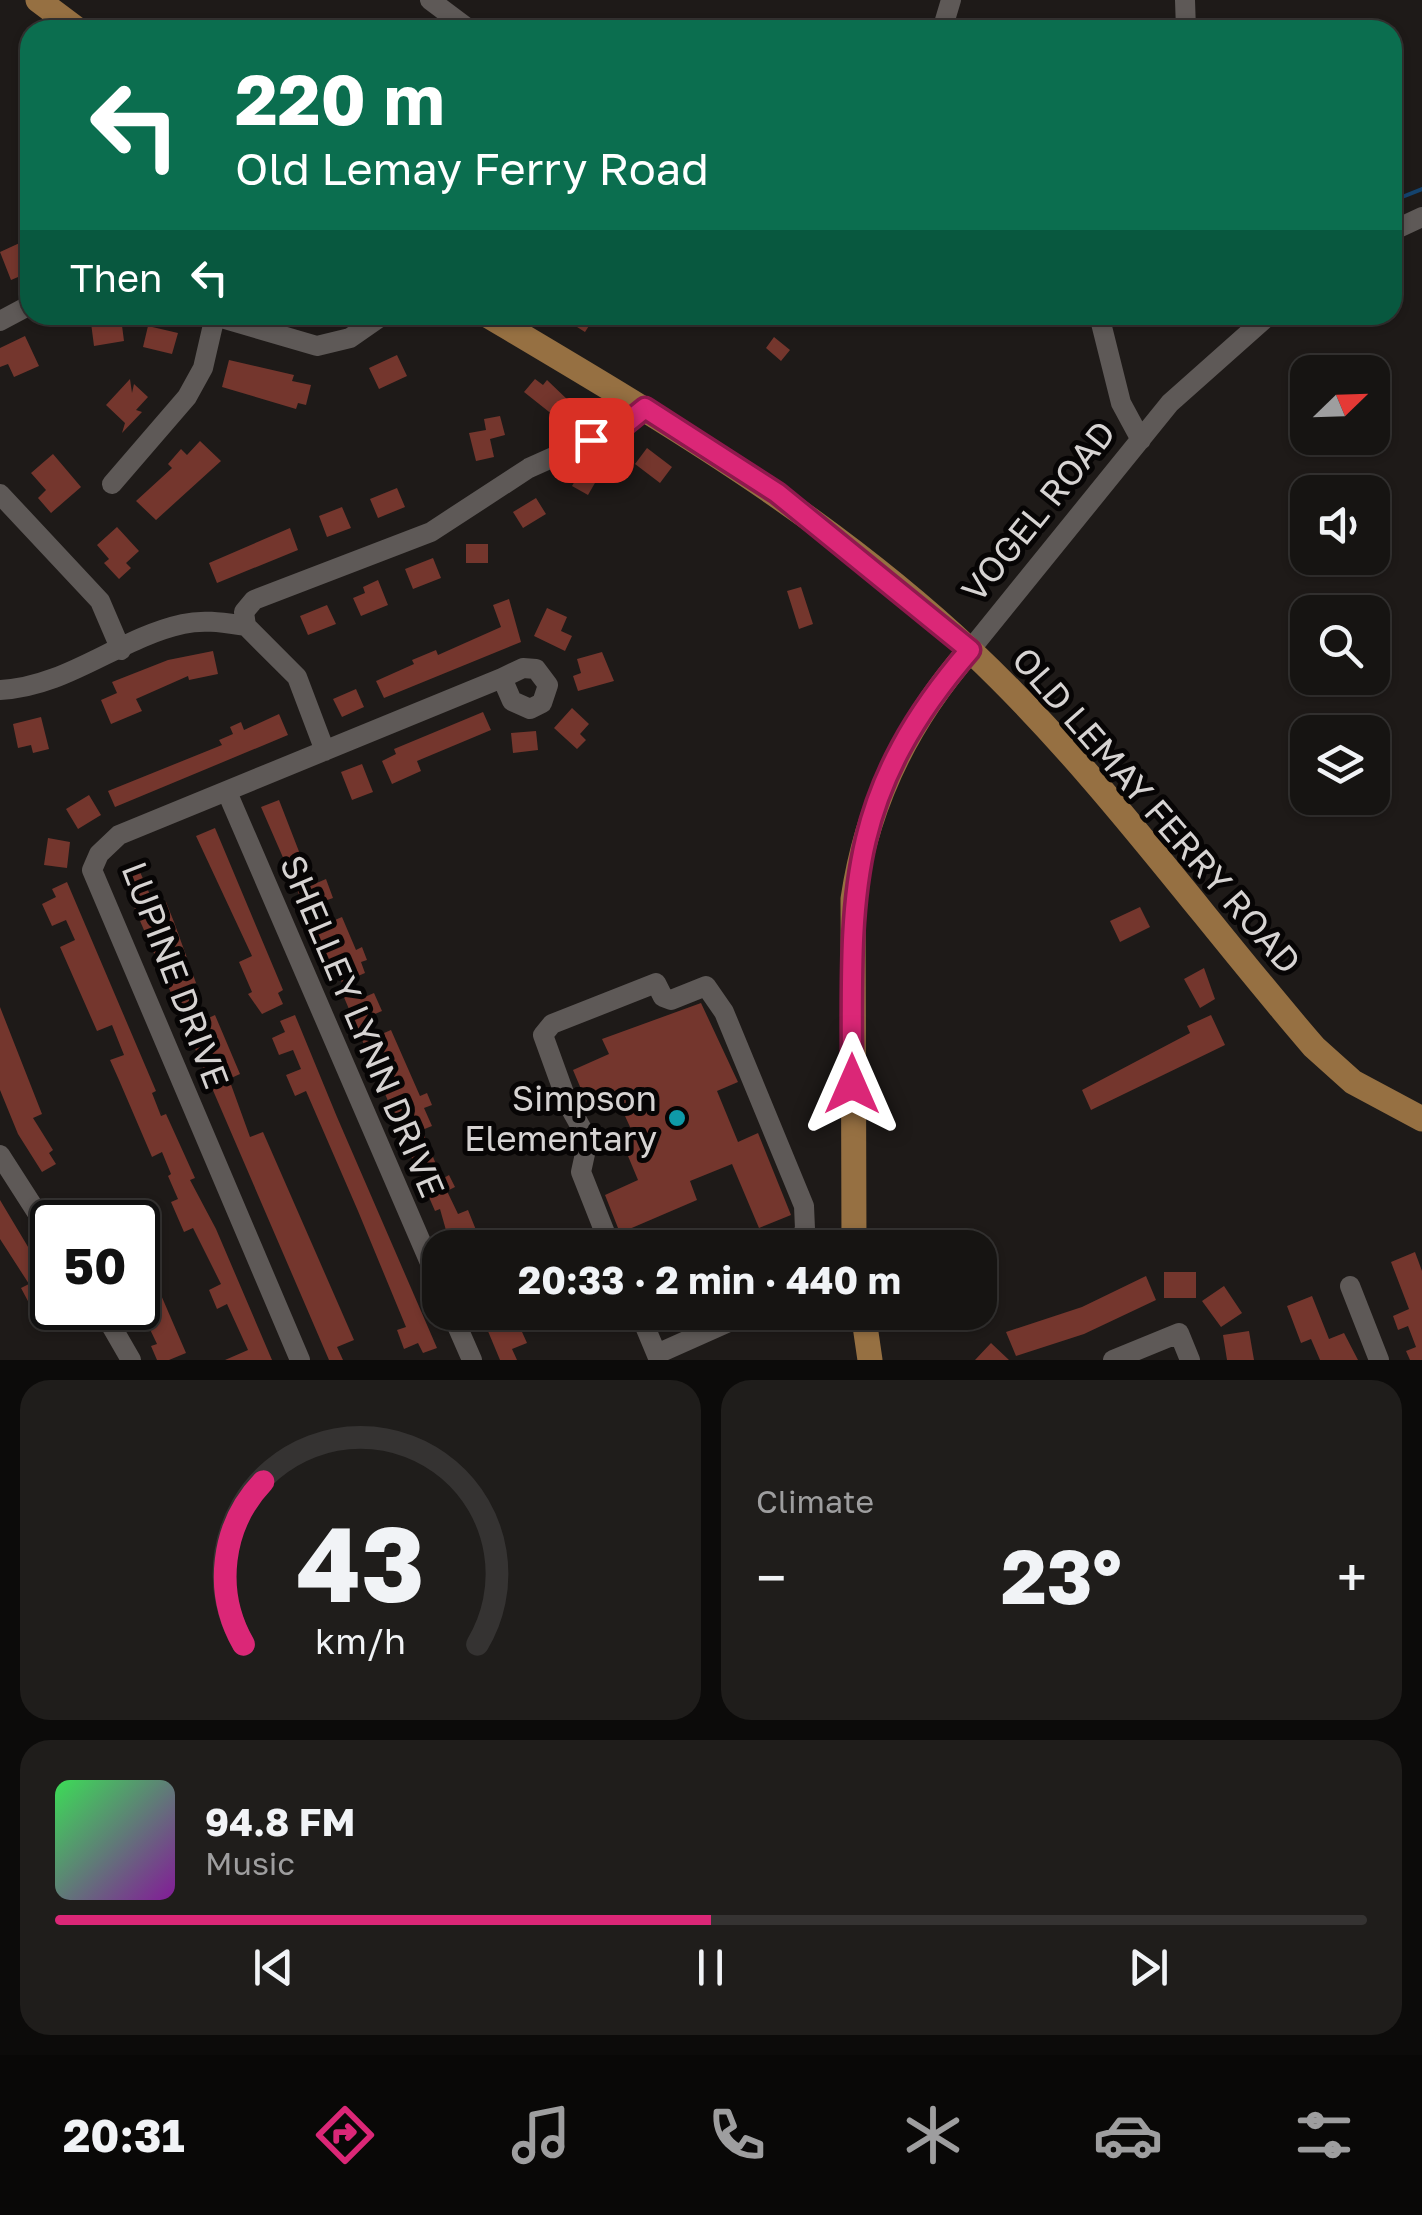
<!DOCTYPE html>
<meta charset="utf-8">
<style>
:root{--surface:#161412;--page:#1f1d1b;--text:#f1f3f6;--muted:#9e9e9f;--line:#353332;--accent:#db2777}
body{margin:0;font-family:"Golos Text",sans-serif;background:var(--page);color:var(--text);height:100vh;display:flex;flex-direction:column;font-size:38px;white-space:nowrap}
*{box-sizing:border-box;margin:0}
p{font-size:32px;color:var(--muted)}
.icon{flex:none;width:55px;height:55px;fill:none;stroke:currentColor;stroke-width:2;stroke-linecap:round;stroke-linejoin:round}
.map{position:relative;height:1360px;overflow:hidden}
.sheet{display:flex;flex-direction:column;gap:20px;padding:20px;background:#0c0b0a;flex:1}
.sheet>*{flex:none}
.banner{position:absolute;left:20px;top:20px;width:1382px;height:305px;border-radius:30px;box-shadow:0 2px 8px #0004,0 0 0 2px var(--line);background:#0b6e4f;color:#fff;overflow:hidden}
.needle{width:65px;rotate:67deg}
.tools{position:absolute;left:1290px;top:355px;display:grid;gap:20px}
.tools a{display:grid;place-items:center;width:100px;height:100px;border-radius:20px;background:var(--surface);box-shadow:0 2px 8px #0004,0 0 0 2px var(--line);font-size:50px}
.speed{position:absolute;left:30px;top:1200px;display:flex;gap:20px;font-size:50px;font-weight:700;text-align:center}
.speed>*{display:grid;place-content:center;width:130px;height:130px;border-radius:50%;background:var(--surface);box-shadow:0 2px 8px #0004,0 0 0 2px var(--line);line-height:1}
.speed .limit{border:5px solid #111;border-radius:15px;background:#fff;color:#111}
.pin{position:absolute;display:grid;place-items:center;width:85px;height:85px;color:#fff;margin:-42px;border-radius:20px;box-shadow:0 5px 15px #0006}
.me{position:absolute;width:110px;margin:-55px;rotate:0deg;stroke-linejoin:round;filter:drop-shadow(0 0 8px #0008)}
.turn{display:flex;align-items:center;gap:35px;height:210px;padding:0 50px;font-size:45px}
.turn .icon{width:130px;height:130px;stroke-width:2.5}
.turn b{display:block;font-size:70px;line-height:85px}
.then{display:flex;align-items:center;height:95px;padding:0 50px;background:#0003;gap:20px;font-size:38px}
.big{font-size:75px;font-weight:700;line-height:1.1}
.sheet .widget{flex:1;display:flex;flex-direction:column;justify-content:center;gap:15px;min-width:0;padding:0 35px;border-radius:30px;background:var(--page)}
.sheet .dial{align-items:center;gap:0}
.dial svg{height:260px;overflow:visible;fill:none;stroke:var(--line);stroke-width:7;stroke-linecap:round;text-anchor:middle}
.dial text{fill:var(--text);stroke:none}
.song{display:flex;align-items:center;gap:30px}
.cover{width:120px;height:120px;border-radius:15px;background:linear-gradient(135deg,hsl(130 70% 55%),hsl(290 70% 35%))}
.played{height:10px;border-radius:5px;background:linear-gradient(90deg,var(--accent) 50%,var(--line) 50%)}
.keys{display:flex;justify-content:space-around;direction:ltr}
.heat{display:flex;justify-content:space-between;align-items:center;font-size:55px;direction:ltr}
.sheet .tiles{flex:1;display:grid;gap:20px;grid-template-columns:1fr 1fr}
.widget:last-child{grid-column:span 2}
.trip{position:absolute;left:422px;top:1230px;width:575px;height:100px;border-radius:30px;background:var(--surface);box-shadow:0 2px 8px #0004,0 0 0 2px var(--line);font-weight:700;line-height:100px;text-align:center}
.menu{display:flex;height:160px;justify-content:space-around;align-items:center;background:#090807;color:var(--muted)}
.menu .icon{width:70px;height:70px}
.menu .selected{color:var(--accent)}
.menu b{font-size:45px;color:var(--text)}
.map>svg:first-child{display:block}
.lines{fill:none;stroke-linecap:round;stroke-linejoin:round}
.stream{stroke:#14436e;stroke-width:4}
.building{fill:#74362d}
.minor{stroke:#5e5957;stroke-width:20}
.major{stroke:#967042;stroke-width:25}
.route-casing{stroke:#8e194d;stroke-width:25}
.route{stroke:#db2777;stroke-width:18}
.culture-dot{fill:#0f9aa8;stroke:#070505;stroke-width:4}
.labels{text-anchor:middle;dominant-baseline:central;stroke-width:10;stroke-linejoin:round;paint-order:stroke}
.street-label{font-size:35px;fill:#d6d3d2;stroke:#070505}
.poi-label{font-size:35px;fill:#d6d3d2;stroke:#070505;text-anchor:end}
</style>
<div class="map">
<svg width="1422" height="1360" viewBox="0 0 1422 1360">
<rect width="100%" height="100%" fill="#1e1a18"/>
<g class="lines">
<!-- stream -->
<path class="stream" d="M 1392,201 L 1422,189"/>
</g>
<!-- building -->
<path class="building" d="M 24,241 L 30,272 L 11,280 L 0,252 Z
M 90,315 L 105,315 L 106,320 L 121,318 L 124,341 L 94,346 Z
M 558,315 L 596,315 L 585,332 Z
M 148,326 L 178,333 L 172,354 L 143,347 Z
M 25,336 L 39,366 L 14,377 L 8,364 L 0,367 L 0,348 Z
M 774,337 L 790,350 L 781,361 L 766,348 Z
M 397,355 L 407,376 L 379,389 L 369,368 Z
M 229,360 L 294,375 L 292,381 L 311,385 L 306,405 L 298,403 L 296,409 L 222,387 Z
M 130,379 L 132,393 L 134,384 L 148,397 L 136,410 L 142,412 L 122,433 L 125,423 L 106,405 Z
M 535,379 L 543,385 L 547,380 L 571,403 L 558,419 L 524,392 Z
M 500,416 L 505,435 L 490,439 L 494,457 L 476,461 L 469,433 L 486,430 L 484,419 Z
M 200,441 L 221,461 L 156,520 L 136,501 L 172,468 L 168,464 L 181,449 L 187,455 Z
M 647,448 L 672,467 L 660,483 L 635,464 Z
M 53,454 L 81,487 L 51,513 L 38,498 L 46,490 L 31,473 Z
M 583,467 L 599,476 L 588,495 L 572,486 Z
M 397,488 L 405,507 L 378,518 L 370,499 Z
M 536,498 L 546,514 L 523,528 L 513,512 Z
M 342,507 L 351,528 L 327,537 L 319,516 Z
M 117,527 L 139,551 L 126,563 L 131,568 L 119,579 L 104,563 L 109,559 L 97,545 Z
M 290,528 L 298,550 L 217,583 L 209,563 Z
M 466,544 L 488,544 L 488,563 L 466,563 Z
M 433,558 L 441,578 L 413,589 L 405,569 Z
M 378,580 L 388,605 L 361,616 L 353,598 L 365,593 L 363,587 Z
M 801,587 L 813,624 L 799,629 L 787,591 Z
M 509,599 L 521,642 L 384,698 L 376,681 L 414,664 L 412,660 L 436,650 L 438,655 L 501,627 L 493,605 Z
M 327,605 L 336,624 L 308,635 L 300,616 Z
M 547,608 L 567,617 L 561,631 L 572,636 L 565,651 L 534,636 Z
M 213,651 L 218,674 L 189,680 L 188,676 L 136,699 L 142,711 L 111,724 L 101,700 L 117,693 L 112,682 L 168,660 Z
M 602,652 L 614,681 L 578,691 L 573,676 L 581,673 L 577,659 Z
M 356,689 L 364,707 L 342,717 L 333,699 Z
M 572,708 L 589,724 L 580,734 L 586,740 L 577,749 L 554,728 Z
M 483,712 L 491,730 L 417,761 L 421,771 L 392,784 L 382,761 L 396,754 L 394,749 Z
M 279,714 L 288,735 L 115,807 L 108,791 L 222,745 L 219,740 L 233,734 L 230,727 L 241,722 L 244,730 Z
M 41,717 L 49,749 L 33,753 L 31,745 L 18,748 L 13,724 Z
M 536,731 L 538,750 L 513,753 L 511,733 Z
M 362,764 L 373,792 L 352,800 L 341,772 Z
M 89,795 L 101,815 L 78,829 L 66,809 Z
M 279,800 L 312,885 L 326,879 L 333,898 L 319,903 L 328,923 L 342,917 L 356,950 L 362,947 L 367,960 L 361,962 L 365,973 L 342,983 L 336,968 L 332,970 L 261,807 Z
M 215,828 L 283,990 L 278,993 L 283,1004 L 262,1014 L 248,994 L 252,992 L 239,962 L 252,956 L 196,836 Z
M 48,838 L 70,842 L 67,868 L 44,865 Z
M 137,865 L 155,906 L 166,902 L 174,922 L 196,983 L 189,986 L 194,998 L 190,1000 L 200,1022 L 215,1015 L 240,1074 L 229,1079 L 250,1137 L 263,1132 L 354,1340 L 337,1347 L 343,1360 L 329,1360 L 119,872 Z
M 67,882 L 156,1091 L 152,1093 L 161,1116 L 166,1114 L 195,1178 L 190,1180 L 216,1229 L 272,1360 L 225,1360 L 248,1350 L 227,1304 L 217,1309 L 209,1290 L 221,1284 L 193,1228 L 184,1232 L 171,1202 L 178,1199 L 168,1176 L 171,1174 L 162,1152 L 152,1157 L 119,1080 L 110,1060 L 124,1055 L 112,1025 L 97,1031 L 60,947 L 75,940 L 66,920 L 52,926 L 42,904 L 56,897 L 52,889 Z
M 1140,907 L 1150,927 L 1120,942 L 1110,921 Z
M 1204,968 L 1215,999 L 1200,1008 L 1184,979 Z
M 356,989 L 360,999 L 374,993 L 382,1011 L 368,1017 L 377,1036 L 391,1030 L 420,1096 L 427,1093 L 432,1105 L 424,1108 L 432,1126 L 422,1130 L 442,1179 L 449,1175 L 455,1187 L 447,1191 L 458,1214 L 468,1210 L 480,1240 L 451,1248 L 440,1209 L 435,1211 L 408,1149 L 413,1147 L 402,1120 L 397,1122 L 343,995 Z
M 701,1003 L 738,1082 L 717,1091 L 738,1142 L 758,1133 L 791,1215 L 759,1228 L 732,1164 L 690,1181 L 697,1200 L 620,1233 L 605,1195 L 638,1180 L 618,1132 L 630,1127 L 616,1096 L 589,1108 L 573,1070 L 609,1054 L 602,1039 Z
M 0,1007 L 42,1114 L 33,1118 L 53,1150 L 49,1153 L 56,1164 L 42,1172 L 18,1134 L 0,1090 Z
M 295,1015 L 337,1117 L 437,1348 L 423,1353 L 418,1343 L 404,1349 L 397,1330 L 406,1327 L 358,1211 L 306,1091 L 295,1096 L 286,1075 L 301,1069 L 293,1050 L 279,1055 L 272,1038 L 285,1032 L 280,1021 Z
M 1211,1015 L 1225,1045 L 1091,1110 L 1082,1090 L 1190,1033 L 1187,1026 Z
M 0,1200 L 52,1287 L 29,1303 L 21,1288 L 29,1284 L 0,1239 Z
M 1415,1252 L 1422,1271 L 1422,1360 L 1410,1360 L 1406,1351 L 1416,1347 L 1408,1326 L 1398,1330 L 1393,1316 L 1409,1309 L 1391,1262 Z
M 1164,1272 L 1196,1272 L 1196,1298 L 1164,1298 Z
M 1146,1276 L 1156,1300 L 1084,1334 L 1016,1356 L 1006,1332 L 1082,1307 Z
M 1224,1286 L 1242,1313 L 1221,1327 L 1202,1301 Z
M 161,1295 L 186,1353 L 169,1360 L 157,1360 L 151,1346 L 157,1344 L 146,1321 L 141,1323 L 133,1308 Z
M 1312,1296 L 1329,1339 L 1344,1333 L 1358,1360 L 1320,1360 L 1311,1339 L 1301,1343 L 1287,1306 Z
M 480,1312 L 505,1312 L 511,1326 L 518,1323 L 527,1343 L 512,1349 L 517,1360 L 500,1360 Z
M 1249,1331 L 1254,1360 L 1227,1360 L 1223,1335 Z
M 991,1343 L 1009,1360 L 975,1360 Z"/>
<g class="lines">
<!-- minor -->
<path class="minor" d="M 430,0 L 470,30
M 1185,0 L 1186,30
M 942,30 L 951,0
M 1392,231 L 1422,217
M 211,315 L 317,346 L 350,338 L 383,315
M 1099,315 L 1121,403 L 1141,440
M 0,321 L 30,305
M 112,484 L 187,397 L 203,368 L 215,316
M 0,494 L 100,601 L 121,650
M 970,650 L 1170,403 L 1269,315
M 523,668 L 536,669 L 548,685 L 542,703 L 530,709 L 512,701 L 502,678 Z
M 0,690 C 67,687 119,638 183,624 C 204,619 225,623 246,626
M 325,751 L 297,677 L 246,626 L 244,612 L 254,600 L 431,532 L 529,468 L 625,425 L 645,408
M 227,792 L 440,1286
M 0,1155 L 52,1236
M 611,1248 L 581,1172 L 588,1140 L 568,1104 L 543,1035 L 552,1024 L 656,983 L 663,997 L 671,1000 L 706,986 L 724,1012 L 804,1206 L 805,1229 L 797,1246
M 1350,1286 L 1379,1360
M 101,1308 L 131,1360
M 451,1312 L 472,1360
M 639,1312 L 659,1360
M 657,1354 L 751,1312
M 300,1360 L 92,870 L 99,854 L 119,835 L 502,678
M 1113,1360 L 1179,1333 L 1190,1360"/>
<!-- major -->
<path class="major" d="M 38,0 L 78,30
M 487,315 C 657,416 827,515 972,652 C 1099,772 1200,915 1314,1047 L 1353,1082 L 1422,1119
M 854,1248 L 853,899 C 867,804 906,723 970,650
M 863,1312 L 870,1360"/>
</g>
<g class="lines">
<!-- route casing -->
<g class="route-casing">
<path id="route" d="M 591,440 L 624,425 L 645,408 L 777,493 L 970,650 C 841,799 852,901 852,1084"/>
</g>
<!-- route -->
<use href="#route" class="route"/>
</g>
<!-- markers -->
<circle class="culture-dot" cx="677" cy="1118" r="10"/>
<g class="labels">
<!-- street labels -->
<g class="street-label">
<text transform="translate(1038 511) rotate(-51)">VOGEL ROAD</text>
<text transform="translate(1157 810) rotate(49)">OLD LEMAY FERRY ROAD</text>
<text transform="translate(176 975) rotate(69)">LUPINE DRIVE</text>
<text transform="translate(363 1026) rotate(67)">SHELLEY LYNN DRIVE</text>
</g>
<!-- poi labels -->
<g class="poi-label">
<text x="657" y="1098">Simpson<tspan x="657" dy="40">Elementary</tspan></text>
</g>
</g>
</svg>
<div class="tools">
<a><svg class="needle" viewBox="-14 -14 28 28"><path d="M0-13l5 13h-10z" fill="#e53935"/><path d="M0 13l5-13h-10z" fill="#9e9e9f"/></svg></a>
<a><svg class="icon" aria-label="sound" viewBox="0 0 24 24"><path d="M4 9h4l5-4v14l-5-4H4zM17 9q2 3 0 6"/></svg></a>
<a><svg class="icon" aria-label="search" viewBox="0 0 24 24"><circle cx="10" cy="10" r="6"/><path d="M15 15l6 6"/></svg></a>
<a><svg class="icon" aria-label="layers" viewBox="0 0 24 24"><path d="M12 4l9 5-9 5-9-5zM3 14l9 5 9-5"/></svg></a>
</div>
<div class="speed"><div class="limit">50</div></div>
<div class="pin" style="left:591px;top:440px;background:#d93025"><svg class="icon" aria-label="arrive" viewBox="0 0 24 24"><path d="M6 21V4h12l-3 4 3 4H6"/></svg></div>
<svg class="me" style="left:852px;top:1084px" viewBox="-20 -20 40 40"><path d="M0-17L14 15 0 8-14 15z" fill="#db2777" stroke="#fff" stroke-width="4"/></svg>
<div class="trip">20:33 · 2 min · 440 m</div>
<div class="banner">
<div class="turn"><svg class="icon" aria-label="left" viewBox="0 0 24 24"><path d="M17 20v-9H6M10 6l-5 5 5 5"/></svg><div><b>220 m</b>Old Lemay Ferry Road</div></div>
<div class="then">Then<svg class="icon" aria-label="left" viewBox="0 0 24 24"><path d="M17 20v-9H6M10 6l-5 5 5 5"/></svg></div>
</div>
</div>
<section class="sheet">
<div class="tiles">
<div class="widget dial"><svg viewBox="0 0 100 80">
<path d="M14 69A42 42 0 1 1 86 69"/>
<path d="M14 69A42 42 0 0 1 20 19" stroke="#db2777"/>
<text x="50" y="56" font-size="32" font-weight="700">43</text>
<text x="50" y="72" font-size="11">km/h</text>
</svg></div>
<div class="widget"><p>Climate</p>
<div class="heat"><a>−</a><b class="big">23°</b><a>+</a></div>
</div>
<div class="widget">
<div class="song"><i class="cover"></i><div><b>94.8 FM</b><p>Music</p></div></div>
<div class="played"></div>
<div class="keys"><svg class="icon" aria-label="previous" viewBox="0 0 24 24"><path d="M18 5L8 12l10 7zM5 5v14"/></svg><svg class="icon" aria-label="pause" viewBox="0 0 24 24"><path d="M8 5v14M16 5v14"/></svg><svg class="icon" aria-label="next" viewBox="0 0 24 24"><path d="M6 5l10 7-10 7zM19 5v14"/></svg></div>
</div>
</div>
</section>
<nav class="menu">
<b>20:31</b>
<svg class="icon selected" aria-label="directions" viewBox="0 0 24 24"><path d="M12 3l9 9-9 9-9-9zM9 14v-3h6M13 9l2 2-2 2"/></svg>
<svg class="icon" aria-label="music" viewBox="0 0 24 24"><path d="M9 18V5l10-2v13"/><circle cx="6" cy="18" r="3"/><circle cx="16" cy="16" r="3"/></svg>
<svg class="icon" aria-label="phone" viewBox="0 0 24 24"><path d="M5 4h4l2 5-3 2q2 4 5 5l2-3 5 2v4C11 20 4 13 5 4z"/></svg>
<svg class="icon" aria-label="climate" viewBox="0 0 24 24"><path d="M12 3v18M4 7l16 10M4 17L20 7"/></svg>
<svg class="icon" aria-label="car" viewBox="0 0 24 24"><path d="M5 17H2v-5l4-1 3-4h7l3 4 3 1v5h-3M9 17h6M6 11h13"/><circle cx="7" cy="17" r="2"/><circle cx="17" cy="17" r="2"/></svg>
<svg class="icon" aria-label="filters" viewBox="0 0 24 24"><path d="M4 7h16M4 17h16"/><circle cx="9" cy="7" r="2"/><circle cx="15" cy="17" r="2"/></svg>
</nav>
